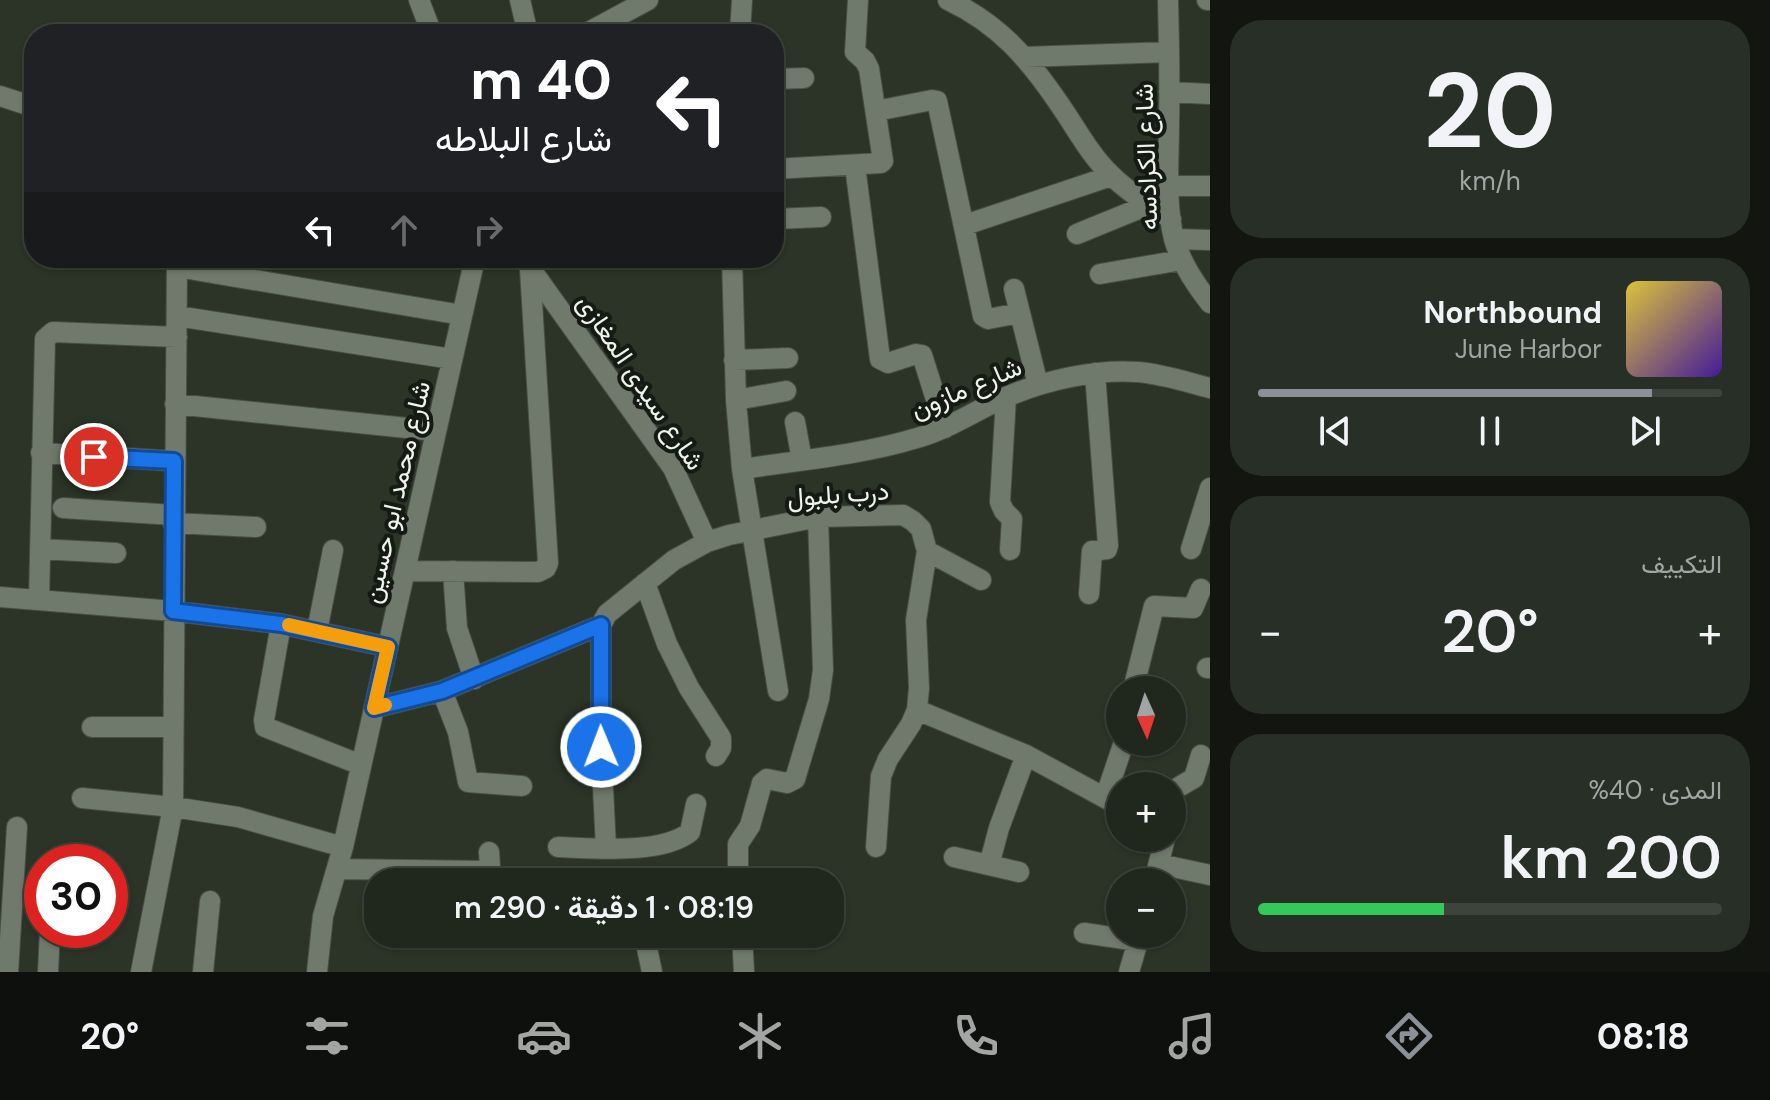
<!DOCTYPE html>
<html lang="ar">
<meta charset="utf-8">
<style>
:root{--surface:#20271d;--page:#282f26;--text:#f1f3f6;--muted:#a2a5a4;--line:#3d443b;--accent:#8c9099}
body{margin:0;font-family:"DM Sans",Vazirmatn,sans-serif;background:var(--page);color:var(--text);direction:rtl;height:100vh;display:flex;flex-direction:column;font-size:30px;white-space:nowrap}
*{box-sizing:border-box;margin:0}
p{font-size:26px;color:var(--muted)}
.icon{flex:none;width:44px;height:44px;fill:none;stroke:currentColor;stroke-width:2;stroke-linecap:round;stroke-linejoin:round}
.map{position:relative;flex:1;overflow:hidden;direction:ltr}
.sheet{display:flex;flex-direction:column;gap:20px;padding:20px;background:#121510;width:560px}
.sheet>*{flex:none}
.top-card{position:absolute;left:24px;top:24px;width:760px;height:244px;border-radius:32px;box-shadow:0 2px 6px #0004,0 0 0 2px var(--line);direction:rtl;background:#202124;color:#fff;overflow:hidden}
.needle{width:52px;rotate:177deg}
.buttons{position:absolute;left:1106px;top:676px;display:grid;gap:16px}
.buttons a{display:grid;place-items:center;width:80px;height:80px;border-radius:50%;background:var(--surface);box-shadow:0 2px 6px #0004,0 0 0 2px var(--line);font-size:40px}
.speed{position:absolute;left:24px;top:844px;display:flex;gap:16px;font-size:40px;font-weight:700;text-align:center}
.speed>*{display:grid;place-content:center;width:104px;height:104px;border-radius:50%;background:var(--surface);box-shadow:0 2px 6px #0004,0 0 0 2px var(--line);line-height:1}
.speed .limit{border:12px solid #d22;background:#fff;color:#111}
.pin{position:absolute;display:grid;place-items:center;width:68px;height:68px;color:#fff;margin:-34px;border:4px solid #fff;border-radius:50%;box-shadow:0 2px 8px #0007}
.me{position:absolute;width:88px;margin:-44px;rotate:359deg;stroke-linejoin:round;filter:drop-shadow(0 0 6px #0008)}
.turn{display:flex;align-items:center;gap:28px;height:168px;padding:0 40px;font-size:36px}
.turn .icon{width:104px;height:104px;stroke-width:2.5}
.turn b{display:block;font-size:56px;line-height:68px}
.lanes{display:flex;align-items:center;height:76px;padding:0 40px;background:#0003;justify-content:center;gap:40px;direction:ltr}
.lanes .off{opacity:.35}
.big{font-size:60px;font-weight:600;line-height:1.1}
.sheet .tile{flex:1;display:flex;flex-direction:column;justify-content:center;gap:12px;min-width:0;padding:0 28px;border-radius:32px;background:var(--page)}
.sheet .dial{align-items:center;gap:0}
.dial b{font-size:104px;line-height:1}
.song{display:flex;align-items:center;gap:24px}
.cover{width:96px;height:96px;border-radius:12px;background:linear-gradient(135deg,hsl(50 70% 55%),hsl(260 70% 35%))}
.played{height:8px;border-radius:4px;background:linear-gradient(90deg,var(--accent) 85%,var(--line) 85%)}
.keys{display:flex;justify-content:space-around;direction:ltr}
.heat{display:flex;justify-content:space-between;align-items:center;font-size:44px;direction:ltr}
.charge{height:12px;border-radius:6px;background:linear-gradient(90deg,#34c759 40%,var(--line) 0)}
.trip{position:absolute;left:364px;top:868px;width:480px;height:80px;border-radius:32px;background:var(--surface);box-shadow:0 2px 6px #0004,0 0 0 2px var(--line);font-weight:600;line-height:80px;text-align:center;direction:rtl}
.menu{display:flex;height:128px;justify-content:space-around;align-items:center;background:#0d100c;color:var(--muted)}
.menu .icon{width:56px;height:56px}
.menu .current{color:var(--accent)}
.menu b{font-size:36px;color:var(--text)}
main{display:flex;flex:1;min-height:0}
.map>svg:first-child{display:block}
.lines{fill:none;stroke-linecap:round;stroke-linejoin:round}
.minor-casing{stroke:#484f45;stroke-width:22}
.minor{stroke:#707a6c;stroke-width:20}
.route-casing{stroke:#114b97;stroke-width:20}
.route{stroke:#1a73e8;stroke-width:14}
.slow{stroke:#f59e0b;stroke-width:14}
.labels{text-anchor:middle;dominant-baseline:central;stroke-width:8;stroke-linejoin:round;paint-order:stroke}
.street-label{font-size:26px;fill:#eef4eb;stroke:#161a14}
</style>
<main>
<section class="sheet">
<div class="tile dial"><b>20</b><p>km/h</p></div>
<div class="tile">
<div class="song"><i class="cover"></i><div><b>Northbound</b><p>June Harbor</p></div></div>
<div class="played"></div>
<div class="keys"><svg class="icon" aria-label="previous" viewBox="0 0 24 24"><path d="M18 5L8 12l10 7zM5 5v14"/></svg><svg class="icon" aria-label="pause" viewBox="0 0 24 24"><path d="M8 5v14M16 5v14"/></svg><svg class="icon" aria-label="next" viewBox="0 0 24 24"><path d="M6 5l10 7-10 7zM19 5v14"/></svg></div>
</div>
<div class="tile"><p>التكييف</p>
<div class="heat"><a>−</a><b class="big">20°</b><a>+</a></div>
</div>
<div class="tile"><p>المدى · 40%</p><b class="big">200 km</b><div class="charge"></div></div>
</section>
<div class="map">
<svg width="1210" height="972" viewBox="0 0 1210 972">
<rect width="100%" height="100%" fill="#2b3427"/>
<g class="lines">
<!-- minor casing -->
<g class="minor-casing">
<path id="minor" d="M 419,0 L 432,34
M 520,0 L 528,34
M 948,0 C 999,24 1029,59 1060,105 C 1076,128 1090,155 1111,175 C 1128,192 1150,206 1171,219
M 1168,0 C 1169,41 1170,82 1169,123 C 1169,161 1165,202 1174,239 C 1181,263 1195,284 1210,303
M 1207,0 L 1210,0
M 585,34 L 648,0
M 740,34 L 742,0
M 1024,57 L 1169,52
M 774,79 L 804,78
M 1169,92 L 1210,94
M 0,96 L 34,107
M 876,111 L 932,100 L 937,101 L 983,316 L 988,319 L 1020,313
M 855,166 L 880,359 L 888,363 L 916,354 L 922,355 L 945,428
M 774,169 L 881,163 L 883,161 L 869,69 L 865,61 L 855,52 L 858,0
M 1168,186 L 1210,186
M 774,219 L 821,217
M 965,225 L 1111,176
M 1077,234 L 1148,205
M 1174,239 L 1210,240
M 732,258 L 736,400 L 742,469 L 778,691
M 177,267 L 462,315
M 530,268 L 673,468 L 707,542
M 1100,274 L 1182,260
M 1014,289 L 1038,385
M 177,316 L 452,359
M 734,360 L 788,358
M 1006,397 L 1000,502 L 1004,511 L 1012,519 L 1010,550
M 736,400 L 786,391
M 175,404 L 436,431
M 795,422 L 802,460
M 41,453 L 174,461
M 742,469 C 800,460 861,455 917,438 C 949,429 976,410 1006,397 C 1046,380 1095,369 1138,372 C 1163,374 1186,382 1210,388
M 63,508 L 174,515
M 173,523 L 256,527
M 40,549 L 116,553
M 1191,549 L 1210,488
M 927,551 L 981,580
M 405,571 L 538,572 L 546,568 L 548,563 L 530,269
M 453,571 L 457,628 L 474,679
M 645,583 L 667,644 L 689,688 L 721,738 L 721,748 L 716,756
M 1089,594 L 1092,551 L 1107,549 L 1108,545 L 1095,373
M 0,597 L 173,611 L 281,624 L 388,647
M 39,599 L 45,339 L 53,332 L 177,337
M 281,624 L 264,720 L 265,727 L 361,765
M 317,631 L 333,550
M 1207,668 L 1210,668
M 1133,690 L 1154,606 L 1193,608 L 1201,589
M 442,691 L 458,732 L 468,782 L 522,786
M 374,708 L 442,691 L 601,625
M 917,710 L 1026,755 L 1120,806
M 92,727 L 173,727
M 1172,791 L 1194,778 L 1201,755
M 82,798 L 173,807 L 238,817 L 343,847
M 1105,798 L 1124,742
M 558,847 C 594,848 661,855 690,832 L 696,804
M 606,848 L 601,747 L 601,625 L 607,614 L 674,560 L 707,542 L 729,535 L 818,517 L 903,515 L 913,521 L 921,529 L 927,551 L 916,620 L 919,688 L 917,710 L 911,724 L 888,759 L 881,776 L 876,847
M 954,857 L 1019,872
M 1159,864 L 1210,875
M 989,865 L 999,828 L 1026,755
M 337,869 L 485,871 L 490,867 L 489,852
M 738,882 L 738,844 L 750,826 L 762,783 L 767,779 L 787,783 L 795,779 L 819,699 L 823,670 L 818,517
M 1154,882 L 1165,838
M 1084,933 L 1138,941
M 644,934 L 652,972
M 742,934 L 744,972
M 8,972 L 17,827
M 48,972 L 50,930
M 141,972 L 173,807 L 177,258
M 203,972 L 210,901
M 317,972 L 323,916 L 343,847 L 475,258
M 1129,972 L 1140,934"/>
</g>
<!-- minor -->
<use href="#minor" class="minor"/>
</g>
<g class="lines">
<!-- route casing -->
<g class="route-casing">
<path id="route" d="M 94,457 L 174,461 L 173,611 L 281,624 L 388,647 L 374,708 L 442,691 L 601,625 L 601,747"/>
</g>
<!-- route -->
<use href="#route" class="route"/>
<!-- slow -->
<path class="slow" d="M 289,625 L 388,647 L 374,708 L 385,705"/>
</g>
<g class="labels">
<!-- street labels -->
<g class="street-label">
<text transform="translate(1146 157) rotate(-92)">شارع الكرادسه</text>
<text transform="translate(641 382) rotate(56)">شارع سيدى المغازى</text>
<text transform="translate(966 388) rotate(-23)">شارع مازون</text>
<text transform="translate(396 492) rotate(-77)">شارع محمد ابو حسين</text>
<text transform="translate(838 494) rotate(-4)">درب بلبول</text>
</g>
</g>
</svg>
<div class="buttons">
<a><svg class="needle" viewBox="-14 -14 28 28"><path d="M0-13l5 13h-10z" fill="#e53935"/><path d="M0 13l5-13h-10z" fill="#a2a5a4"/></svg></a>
<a>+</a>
<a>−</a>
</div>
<div class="speed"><div class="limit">30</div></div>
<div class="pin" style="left:94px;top:457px;background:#d93025"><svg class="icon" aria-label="arrive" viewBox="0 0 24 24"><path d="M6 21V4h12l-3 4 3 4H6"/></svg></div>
<svg class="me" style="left:601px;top:747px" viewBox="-20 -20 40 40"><circle r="17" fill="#1a73e8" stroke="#fff" stroke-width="3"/><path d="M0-11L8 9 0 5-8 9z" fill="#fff"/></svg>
<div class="trip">08:19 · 1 دقيقة · 290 m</div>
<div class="top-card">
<div class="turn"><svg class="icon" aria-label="left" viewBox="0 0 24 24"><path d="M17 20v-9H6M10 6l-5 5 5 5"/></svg><div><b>40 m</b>شارع البلاطه</div></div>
<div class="lanes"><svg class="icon" aria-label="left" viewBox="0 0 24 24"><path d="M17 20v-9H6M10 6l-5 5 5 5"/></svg><svg class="icon off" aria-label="ahead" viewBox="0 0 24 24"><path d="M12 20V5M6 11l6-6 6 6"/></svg><svg class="icon off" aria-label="right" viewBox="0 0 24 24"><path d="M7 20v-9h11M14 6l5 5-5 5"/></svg></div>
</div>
</div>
</main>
<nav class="menu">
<b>08:18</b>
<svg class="icon current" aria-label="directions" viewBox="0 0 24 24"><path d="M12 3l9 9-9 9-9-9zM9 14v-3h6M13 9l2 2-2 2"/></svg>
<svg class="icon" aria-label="music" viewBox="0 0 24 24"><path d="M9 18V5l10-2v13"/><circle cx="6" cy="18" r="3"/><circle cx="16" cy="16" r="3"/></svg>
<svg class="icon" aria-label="phone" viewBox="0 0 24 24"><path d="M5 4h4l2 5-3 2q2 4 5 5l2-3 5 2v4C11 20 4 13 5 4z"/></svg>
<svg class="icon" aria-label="climate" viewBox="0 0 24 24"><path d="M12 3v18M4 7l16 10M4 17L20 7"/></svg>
<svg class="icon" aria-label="car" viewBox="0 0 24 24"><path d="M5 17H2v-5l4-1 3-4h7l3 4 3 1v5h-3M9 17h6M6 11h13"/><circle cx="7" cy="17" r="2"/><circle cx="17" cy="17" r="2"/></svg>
<svg class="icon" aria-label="filters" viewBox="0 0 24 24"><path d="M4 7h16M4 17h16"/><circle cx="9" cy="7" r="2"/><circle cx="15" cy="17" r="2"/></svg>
<b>20°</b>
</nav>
